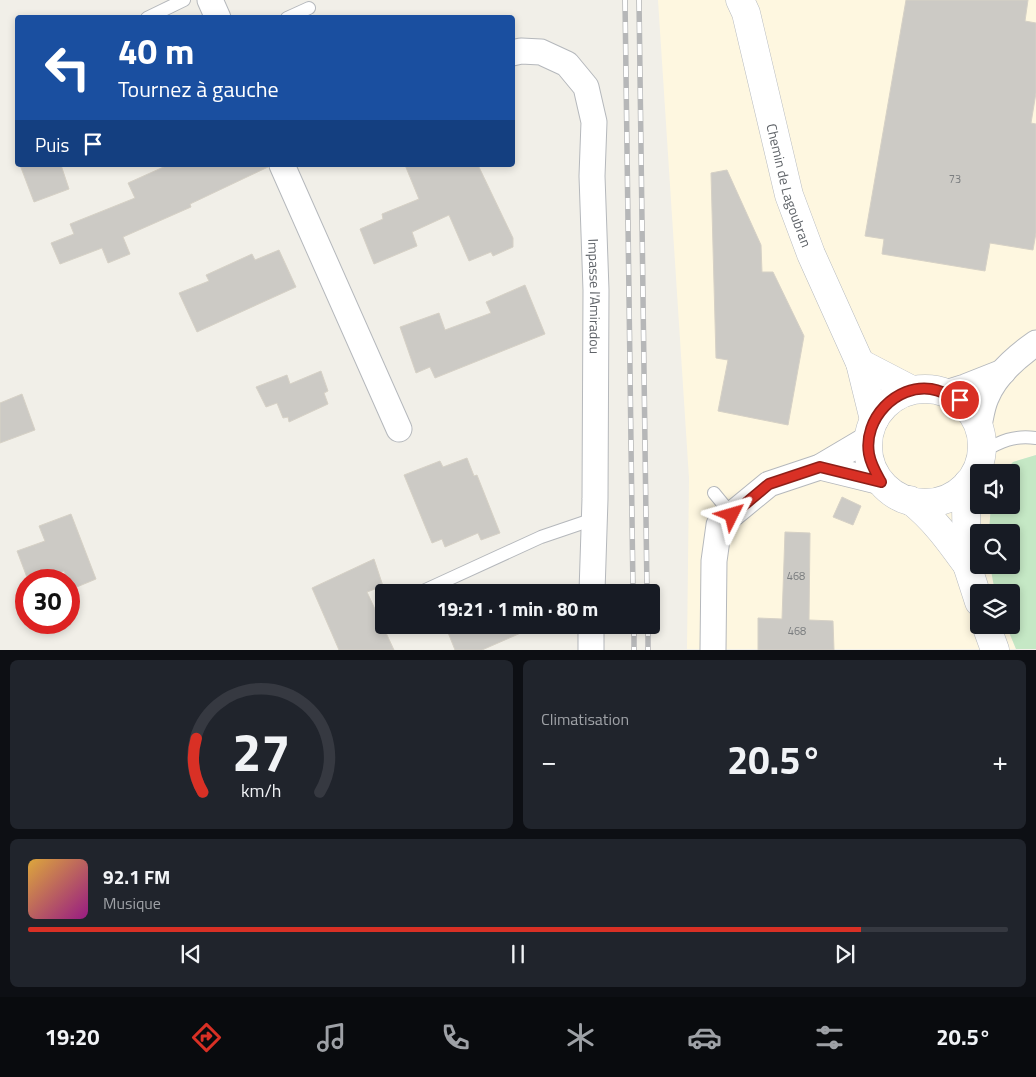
<!DOCTYPE html>
<html lang="fr">
<meta charset="utf-8">
<style>
:root{--surface:#171b24;--page:#20242c;--text:#f1f3f6;--muted:#9ea1a6;--line:#363941;--accent:#d93025}
body{margin:0;font-family:"Titillium Web",sans-serif;background:var(--page);color:var(--text);height:100vh;display:flex;flex-direction:column;font-size:19px;white-space:nowrap}
*{box-sizing:border-box;margin:0}
p{font-size:16px;color:var(--muted)}
.icon{flex:none;width:28px;height:28px;fill:none;stroke:currentColor;stroke-width:2;stroke-linecap:round;stroke-linejoin:round}
.map{position:relative;height:650px;overflow:hidden}
.panel{display:flex;flex-direction:column;gap:10px;padding:10px;background:#0d0f14;flex:1}
.panel>*{flex:none}
.guide{position:absolute;left:15px;top:15px;width:500px;height:152px;border-radius:5px;box-shadow:0 2px 8px #0003;background:#1a4fa0;color:#fff;overflow:hidden}
.tools{position:absolute;left:970px;top:464px;display:grid;gap:10px}
.tools a{display:grid;place-items:center;width:50px;height:50px;border-radius:5px;background:var(--surface);box-shadow:0 2px 8px #0003;font-size:25px}
.speed{position:absolute;left:15px;top:569px;display:flex;gap:10px;font-size:25px;font-weight:700;text-align:center}
.speed>*{display:grid;place-content:center;width:65px;height:65px;border-radius:50%;background:var(--surface);box-shadow:0 2px 8px #0003;line-height:1}
.speed .limit{border:8px solid #d22;background:#fff;color:#111}
.pin{position:absolute;display:grid;place-items:center;width:42px;height:42px;color:#fff;margin:-21px;border:2px solid #fff;border-radius:50%;box-shadow:0 1px 5px #0007}
.me{position:absolute;width:55px;margin:-28px;rotate:50deg;stroke-linejoin:round;filter:drop-shadow(0 0 4px #0008)}
.turn{display:flex;align-items:center;gap:18px;height:105px;padding:0 20px;font-size:22px}
.turn .icon{width:65px;height:65px;stroke-width:2.5}
.turn b{display:block;font-size:35px;line-height:42px}
.then{display:flex;align-items:center;height:48px;padding:0 20px;background:#0003;gap:10px;font-size:19px}
.big{font-size:38px;font-weight:700;line-height:1.1}
.panel .card{flex:1;display:flex;flex-direction:column;justify-content:center;gap:8px;min-width:0;padding:0 18px;border-radius:8px;background:var(--page)}
.panel .dial{align-items:center;gap:0}
.dial svg{height:130px;overflow:visible;fill:none;stroke:var(--line);stroke-width:7;stroke-linecap:round;text-anchor:middle}
.dial text{fill:var(--text);stroke:none}
.song{display:flex;align-items:center;gap:15px}
.cover{width:60px;height:60px;border-radius:8px;background:linear-gradient(135deg,hsl(40 70% 55%),hsl(310 70% 35%))}
.played{height:5px;border-radius:2px;background:linear-gradient(90deg,var(--accent) 85%,var(--line) 85%)}
.keys{display:flex;justify-content:space-around;direction:ltr}
.heat{display:flex;justify-content:space-between;align-items:center;font-size:28px;direction:ltr}
.panel .tiles{flex:1;display:grid;gap:10px;grid-template-columns:1fr 1fr}
.card:last-child{grid-column:span 2}
.trip{position:absolute;left:375px;top:584px;width:285px;height:50px;border-radius:5px;background:var(--surface);box-shadow:0 2px 8px #0003;font-weight:700;line-height:50px;text-align:center}
.dock{display:flex;height:80px;justify-content:space-around;align-items:center;background:#090b0e;color:var(--muted)}
.dock .icon{width:35px;height:35px}
.dock .selected{color:var(--accent)}
.dock b{font-size:22px;color:var(--text)}
.map>svg:first-child{display:block}
.commercial{fill:#fef7e0}
.green{fill:#c5e8c5}
.building{fill:#cccac5;stroke:#d6d1c6}
.lines{fill:none;stroke-linecap:round;stroke-linejoin:round}
.lane-casing{stroke:#b5b8bc;stroke-width:14}
.street-casing{stroke:#b5b8bc;stroke-width:27}
.secondary-casing{stroke:#b6babf;stroke-width:29}
.lane{stroke:#fff;stroke-width:12}
.street{stroke:#fff;stroke-width:25}
.secondary{stroke:#fff;stroke-width:28}
.rail-casing{stroke:#b6b7b8;stroke-width:5.5}
.rail{stroke:#fff;stroke-width:4;stroke-dasharray:11;stroke-linecap:butt}
.route-casing{stroke:#8d1f18;stroke-width:12}
.route{stroke:#d93025;stroke-width:9}
.labels{text-anchor:middle;dominant-baseline:central;stroke-width:5;stroke-linejoin:round;paint-order:stroke}
.number-label{font-size:11px;fill:#7a7d7f}
.street-label{font-size:14px;fill:#5f6368;stroke:#fff}
</style>
<div class="map">
<svg width="1036" height="650" viewBox="0 0 1036 650">
<rect width="100%" height="100%" fill="#f1efe8"/>
<!-- commercial -->
<path class="commercial" d="M 658,0 L 1036,0 L 1036,455 L 1013,462 L 1004,472 L 979,472 L 979,505 L 991,505 L 989,532 L 979,532 L 979,565 L 990,565 L 995,592 L 979,592 L 979,625 L 1006,625 L 1016,649 L 687,649 L 689,478 Z"/>
<!-- green -->
<path class="green" d="M 1036,455 L 1036,649 L 1016,649 L 1006,625 L 1011,625 L 1011,592 L 995,592 L 990,565 L 1011,565 L 1011,532 L 989,532 L 991,505 L 1011,505 L 1011,472 L 1004,472 L 1013,462 Z"/>
<!-- building -->
<path class="building" d="M 906,0 L 1028,0 L 1025,21 L 1036,23 L 1036,93 L 1031,123 L 1036,124 L 1036,233 L 1033,250 L 990,243 L 985,271 L 882,254 L 884,239 L 865,236 Z
M 20,165 L 61,165 L 69,189 L 34,202 Z
M 168,165 L 268,165 L 268,167 L 190,204 L 191,207 L 123,237 L 130,254 L 108,263 L 102,248 L 60,264 L 51,243 L 74,234 L 70,224 L 135,198 L 128,183 Z
M 405,165 L 478,165 L 513,238 L 513,247 L 493,256 L 491,252 L 469,261 L 449,215 L 412,232 L 417,246 L 374,264 L 360,229 L 383,219 L 382,214 L 419,199 Z
M 727,170 L 761,245 L 762,272 L 773,272 L 804,336 L 788,425 L 718,411 L 728,360 L 716,358 L 711,173 Z
M 279,250 L 296,287 L 197,332 L 179,293 L 209,281 L 206,275 L 252,254 L 255,260 Z
M 525,285 L 545,334 L 435,378 L 430,367 L 416,373 L 400,327 L 439,313 L 445,330 L 491,313 L 486,302 Z
M 321,371 L 328,391 L 324,393 L 328,404 L 289,422 L 288,417 L 283,418 L 277,403 L 266,407 L 256,387 L 287,375 L 290,384 Z
M 22,394 L 35,430 L 0,443 L 0,403 Z
M 467,458 L 474,476 L 477,475 L 500,533 L 481,540 L 478,533 L 445,547 L 442,539 L 432,543 L 404,475 L 440,461 L 443,467 Z
M 842,497 L 861,506 L 853,525 L 833,517 Z
M 71,514 L 96,579 L 72,589 L 64,571 L 41,580 L 28,580 L 17,551 L 45,541 L 39,526 Z
M 785,532 L 810,533 L 809,620 L 833,621 L 834,650 L 758,650 L 758,618 L 782,619 Z
M 374,559 L 383,586 L 367,592 L 394,650 L 339,650 L 312,588 Z
M 445,625 L 539,625 L 482,650 L 455,650 Z"/>
<g class="lines">
<!-- lane casing -->
<g class="lane-casing">
<path id="lane" d="M 147,18 L 184,0
M 287,18 L 309,8
M 982,452 C 1001,441 1014,435 1036,438
M 714,493 L 732,515
M 421,592 L 541,537 L 594,519"/>
</g>
<!-- street casing -->
<g class="street-casing">
<g id="street">
<path d="M 210,0 L 218,18"/>
<path id="s1" d="M 512,53 L 521,51 L 541,52 L 567,64 L 586,87 L 594,122 L 592,176 L 596,290 L 595,499 L 592,592"/>
<path d="M 282,165 L 399,429"/>
<path d="M 946,393 L 965,387 L 1003,372"/>
<path d="M 979,425 C 981,417 982,407 986,398 C 995,375 1016,357 1036,343"/>
<path d="M 820,467 L 881,482"/>
<path d="M 591,650 L 591,625"/>
<path d="M 713,650 L 714,561 L 719,525 L 769,484 L 820,467 L 869,438"/>
</g>
</g>
<!-- secondary casing -->
<g class="secondary-casing">
<g id="secondary">
<path id="s2" d="M 740,0 L 746,13 L 789,195 L 811,254 L 860,363 L 874,420"/>
<path d="M 860,363 L 912,390"/>
<circle cx="925" cy="446" r="57"/>
<path d="M 968,483 L 966,505 L 967,565 L 979,602"/>
<path d="M 910,500 C 934,519 949,540 967,565"/>
<path d="M 986,625 L 995,650"/>
</g>
</g>
<!-- lane -->
<use href="#lane" class="lane"/>
<!-- street -->
<use href="#street" class="street"/>
<!-- secondary -->
<use href="#secondary" class="secondary"/>
<!-- rail casing -->
<g class="rail-casing">
<path id="rail" d="M 625,0 L 633,592
M 639,0 L 647,592
M 634,625 L 634,650
M 648,625 L 648,650"/>
</g>
<!-- rail -->
<use href="#rail" class="rail"/>
</g>
<g class="lines">
<!-- route casing -->
<g class="route-casing">
<path id="route" d="M 732,515 L 769,484 L 820,467 L 881,482 C 876,473 871,465 869,454 C 863,419 896,384 931,389 C 942,391 950,395 960,400"/>
</g>
<!-- route -->
<use href="#route" class="route"/>
</g>
<g class="labels">
<!-- number labels -->
<g class="number-label">
<text x="955" y="179">73</text>
<text x="796" y="576">468</text>
<text x="797" y="631">468</text>
</g>
<!-- street labels -->
<g class="street-label">
<text stroke="none"><textPath href="#s2" startOffset="192">Chemin de Lagoubran</textPath></text>
<text stroke="none"><textPath href="#s1" startOffset="298">Impasse l'Amiradou</textPath></text>
</g>
</g>
</svg>
<div class="tools">
<a><svg class="icon" aria-label="sound" viewBox="0 0 24 24"><path d="M4 9h4l5-4v14l-5-4H4zM17 9q2 3 0 6"/></svg></a>
<a><svg class="icon" aria-label="search" viewBox="0 0 24 24"><circle cx="10" cy="10" r="6"/><path d="M15 15l6 6"/></svg></a>
<a><svg class="icon" aria-label="layers" viewBox="0 0 24 24"><path d="M12 4l9 5-9 5-9-5zM3 14l9 5 9-5"/></svg></a>
</div>
<div class="speed"><div class="limit">30</div></div>
<div class="pin" style="left:960px;top:400px;background:#d93025"><svg class="icon" aria-label="arrive" viewBox="0 0 24 24"><path d="M6 21V4h12l-3 4 3 4H6"/></svg></div>
<svg class="me" style="left:732px;top:515px" viewBox="-20 -20 40 40"><path d="M0-17L14 15 0 8-14 15z" fill="#d93025" stroke="#fff" stroke-width="4"/></svg>
<div class="trip">19:21 · 1 min · 80 m</div>
<div class="guide">
<div class="turn"><svg class="icon" aria-label="left" viewBox="0 0 24 24"><path d="M17 20v-9H6M10 6l-5 5 5 5"/></svg><div><b>40 m</b>Tournez à gauche</div></div>
<div class="then">Puis<svg class="icon" aria-label="arrive" viewBox="0 0 24 24"><path d="M6 21V4h12l-3 4 3 4H6"/></svg></div>
</div>
</div>
<section class="panel">
<div class="tiles">
<div class="card dial"><svg viewBox="0 0 100 80">
<path d="M14 69A42 42 0 1 1 86 69"/>
<path d="M14 69A42 42 0 0 1 10 36" stroke="#d93025"/>
<text x="50" y="56" font-size="32" font-weight="700">27</text>
<text x="50" y="72" font-size="11">km/h</text>
</svg></div>
<div class="card"><p>Climatisation</p>
<div class="heat"><a>−</a><b class="big">20.5°</b><a>+</a></div>
</div>
<div class="card">
<div class="song"><i class="cover"></i><div><b>92.1 FM</b><p>Musique</p></div></div>
<div class="played"></div>
<div class="keys"><svg class="icon" aria-label="previous" viewBox="0 0 24 24"><path d="M18 5L8 12l10 7zM5 5v14"/></svg><svg class="icon" aria-label="pause" viewBox="0 0 24 24"><path d="M8 5v14M16 5v14"/></svg><svg class="icon" aria-label="next" viewBox="0 0 24 24"><path d="M6 5l10 7-10 7zM19 5v14"/></svg></div>
</div>
</div>
</section>
<nav class="dock">
<b>19:20</b>
<svg class="icon selected" aria-label="directions" viewBox="0 0 24 24"><path d="M12 3l9 9-9 9-9-9zM9 14v-3h6M13 9l2 2-2 2"/></svg>
<svg class="icon" aria-label="music" viewBox="0 0 24 24"><path d="M9 18V5l10-2v13"/><circle cx="6" cy="18" r="3"/><circle cx="16" cy="16" r="3"/></svg>
<svg class="icon" aria-label="phone" viewBox="0 0 24 24"><path d="M5 4h4l2 5-3 2q2 4 5 5l2-3 5 2v4C11 20 4 13 5 4z"/></svg>
<svg class="icon" aria-label="climate" viewBox="0 0 24 24"><path d="M12 3v18M4 7l16 10M4 17L20 7"/></svg>
<svg class="icon" aria-label="car" viewBox="0 0 24 24"><path d="M5 17H2v-5l4-1 3-4h7l3 4 3 1v5h-3M9 17h6M6 11h13"/><circle cx="7" cy="17" r="2"/><circle cx="17" cy="17" r="2"/></svg>
<svg class="icon" aria-label="filters" viewBox="0 0 24 24"><path d="M4 7h16M4 17h16"/><circle cx="9" cy="7" r="2"/><circle cx="15" cy="17" r="2"/></svg>
<b>20.5°</b>
</nav>
